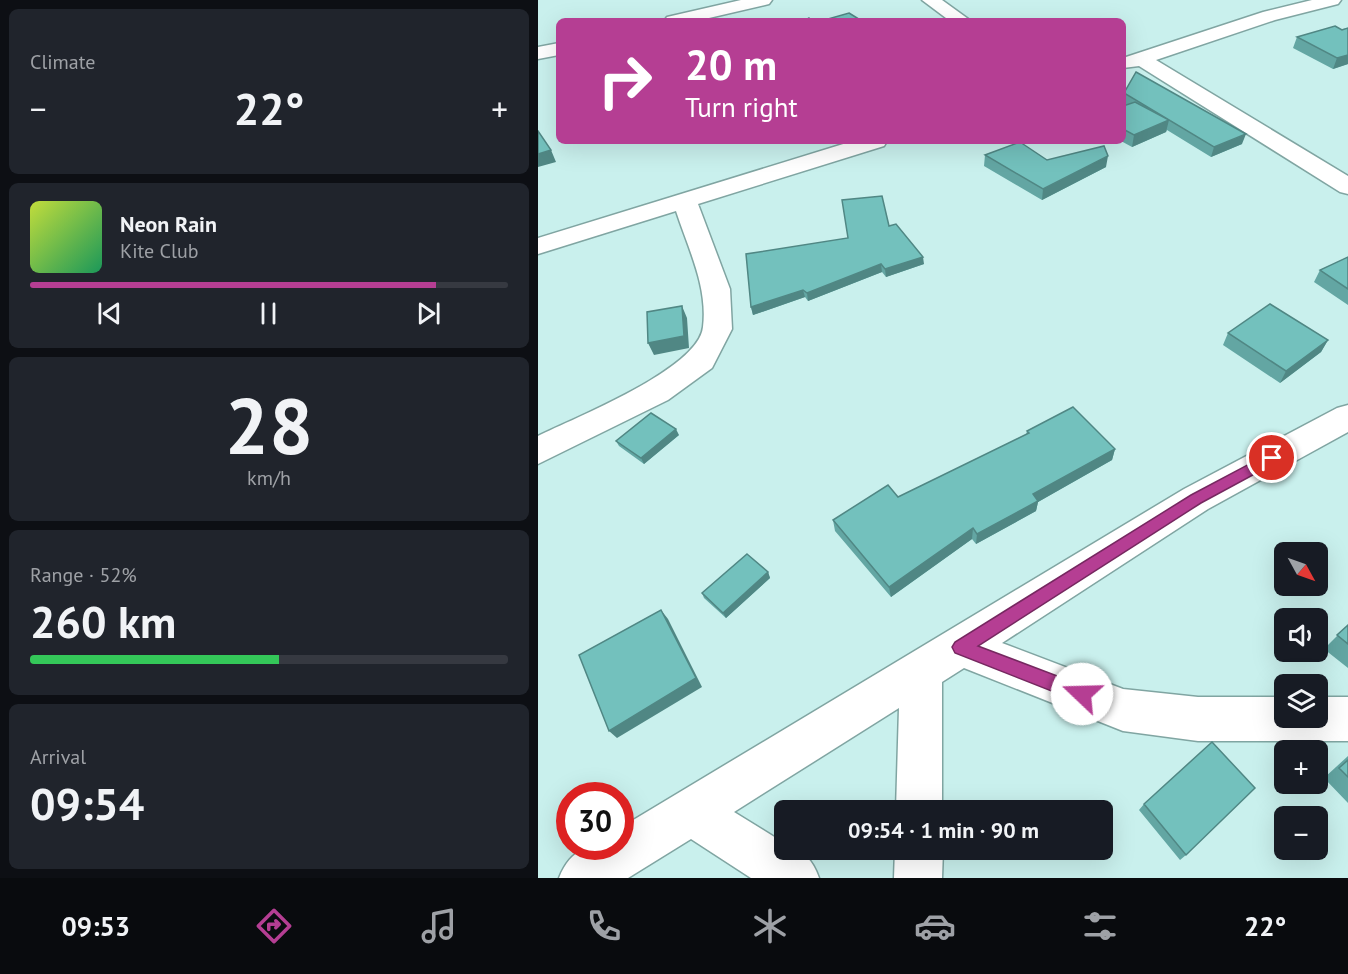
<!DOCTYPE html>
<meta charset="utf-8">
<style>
:root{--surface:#171b24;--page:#20242c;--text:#f1f3f6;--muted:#9ea1a6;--line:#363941;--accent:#b53e93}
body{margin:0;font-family:"PT Sans",sans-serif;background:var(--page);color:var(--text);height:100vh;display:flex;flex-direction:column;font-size:22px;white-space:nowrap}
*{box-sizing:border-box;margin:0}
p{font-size:20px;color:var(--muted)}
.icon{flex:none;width:33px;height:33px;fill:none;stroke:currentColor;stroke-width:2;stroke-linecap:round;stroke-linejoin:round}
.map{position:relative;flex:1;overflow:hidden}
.side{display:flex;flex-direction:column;gap:9px;padding:9px;background:#0d0f14;width:538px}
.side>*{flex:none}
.top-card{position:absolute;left:18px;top:18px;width:570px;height:126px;border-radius:9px;box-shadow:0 6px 24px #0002;background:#b53e93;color:#fff;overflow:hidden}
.needle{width:39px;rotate:130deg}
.controls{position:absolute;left:736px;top:542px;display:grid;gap:12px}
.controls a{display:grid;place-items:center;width:54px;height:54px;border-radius:9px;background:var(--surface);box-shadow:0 6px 24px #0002;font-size:30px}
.speed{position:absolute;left:18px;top:782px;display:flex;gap:12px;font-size:30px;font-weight:700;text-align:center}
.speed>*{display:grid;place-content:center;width:78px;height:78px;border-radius:50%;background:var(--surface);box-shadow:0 6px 24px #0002;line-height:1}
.speed .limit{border:9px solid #d22;background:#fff;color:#111}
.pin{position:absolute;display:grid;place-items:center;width:51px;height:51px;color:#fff;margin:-26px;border:3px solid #fff;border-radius:50%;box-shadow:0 2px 6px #0007}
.me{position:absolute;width:66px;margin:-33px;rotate:291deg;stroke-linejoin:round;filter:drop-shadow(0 0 4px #0008)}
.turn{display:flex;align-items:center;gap:21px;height:126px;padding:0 30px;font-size:27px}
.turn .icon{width:78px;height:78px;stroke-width:2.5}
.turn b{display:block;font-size:42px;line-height:51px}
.big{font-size:45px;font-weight:600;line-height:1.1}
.side .tile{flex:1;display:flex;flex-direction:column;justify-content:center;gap:9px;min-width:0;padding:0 21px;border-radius:9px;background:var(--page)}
.side .dial{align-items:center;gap:0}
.dial b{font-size:78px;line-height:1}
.song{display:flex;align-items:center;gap:18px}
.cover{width:72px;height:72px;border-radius:9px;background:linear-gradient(135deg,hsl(70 70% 55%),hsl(150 70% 35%))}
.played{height:6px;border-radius:3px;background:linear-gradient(90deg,var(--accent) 85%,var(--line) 85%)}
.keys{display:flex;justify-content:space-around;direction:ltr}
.heat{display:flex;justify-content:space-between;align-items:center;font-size:33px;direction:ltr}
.charge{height:9px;border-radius:4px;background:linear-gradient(90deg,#34c759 52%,var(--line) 0)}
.trip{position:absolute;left:236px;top:800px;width:339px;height:60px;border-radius:9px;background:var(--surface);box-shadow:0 6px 24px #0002;font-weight:600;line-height:60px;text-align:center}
.menu{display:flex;height:96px;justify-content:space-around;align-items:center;background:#090b0e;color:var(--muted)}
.menu .icon{width:42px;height:42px}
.menu .current{color:var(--accent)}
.menu b{font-size:27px;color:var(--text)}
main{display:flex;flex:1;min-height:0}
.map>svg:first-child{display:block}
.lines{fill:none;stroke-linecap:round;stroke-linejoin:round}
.minor-casing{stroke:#80a5a2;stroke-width:3}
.minor{fill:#fff;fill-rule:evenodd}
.wall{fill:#63a6a3}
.shaded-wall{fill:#508784}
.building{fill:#73c1bd;stroke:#508784;stroke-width:1.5}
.route{fill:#b53e93;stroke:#762860;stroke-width:1.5}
</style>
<main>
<section class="side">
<div class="tile"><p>Climate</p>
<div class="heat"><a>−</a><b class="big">22°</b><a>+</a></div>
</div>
<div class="tile">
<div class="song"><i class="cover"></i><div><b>Neon Rain</b><p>Kite Club</p></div></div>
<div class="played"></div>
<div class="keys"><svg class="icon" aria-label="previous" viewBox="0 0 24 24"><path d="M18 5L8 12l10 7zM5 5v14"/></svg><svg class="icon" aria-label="pause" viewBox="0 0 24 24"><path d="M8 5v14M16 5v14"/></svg><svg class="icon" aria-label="next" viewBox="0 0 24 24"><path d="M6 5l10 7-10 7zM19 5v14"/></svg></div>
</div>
<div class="tile dial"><b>28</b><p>km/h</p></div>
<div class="tile"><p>Range · 52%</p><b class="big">260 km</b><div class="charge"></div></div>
<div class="tile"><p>Arrival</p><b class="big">09:54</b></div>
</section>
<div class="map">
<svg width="810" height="878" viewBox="0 0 810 878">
<rect width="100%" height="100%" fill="#c9f0ed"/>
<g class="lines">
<!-- minor casing -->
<g class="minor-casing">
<path id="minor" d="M 203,0 L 234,0 L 231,4 L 158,21 L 126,21 L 129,17 Z
M 384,0 L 404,0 L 433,21 L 412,21 Z
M 774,0 L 803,0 L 800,4 L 737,20 L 618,60 L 810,176 L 810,194 L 802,192 L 601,66 L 585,68 L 585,58 L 725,12 Z
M 21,43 L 21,55 L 0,59 L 0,47 Z
M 315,141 L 349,141 L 346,146 L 160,204 L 192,289 L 194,329 L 174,368 L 130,400 L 0,464 L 0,436 C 36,418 161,369 165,327 C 170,287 150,248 138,211 L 0,254 L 0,238 Z
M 810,405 L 810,432 L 670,509 L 464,643 L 585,689 L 660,697 L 747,697 L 747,717 L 780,717 L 780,697 L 810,697 L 810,741 L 660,741 L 585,731 L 426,668 L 404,682 L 404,810 L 358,810 L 361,708 L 196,812 L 246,843 L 246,849 C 266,849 275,861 281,878 L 213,878 L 153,839 L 90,878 L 21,878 C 34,846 51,846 82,846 L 82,828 L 646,489 L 799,408 Z
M 357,849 L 405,849 L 404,878 L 356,878 Z"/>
</g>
<!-- minor -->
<use href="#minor" class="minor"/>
</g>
<!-- wall -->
<path class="wall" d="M 810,28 L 810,64 L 795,69 L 755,48 L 759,37 Z
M 586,93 L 704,144 L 673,157 L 629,130 L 628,132 L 594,147 L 583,141 L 585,141 L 585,106 L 589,105 L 585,103 Z
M 447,155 L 568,167 L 504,200 L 446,166 Z
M 351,226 L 386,264 L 348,277 L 344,272 L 270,301 L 267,297 L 215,315 L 213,307 L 309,238 Z
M 810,257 L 810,305 L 776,282 L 782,270 Z
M 690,333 L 790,340 L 783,352 L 742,383 L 685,345 Z
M 489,431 L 577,449 L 574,460 L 500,502 L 498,511 L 438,544 L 434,539 L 353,597 L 297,531 L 295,520 L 360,497 L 488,435 Z
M 141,435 L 106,464 L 81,446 L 78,441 Z
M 230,572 L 232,578 L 188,618 L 166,598 L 164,593 Z
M 810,625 L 810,668 L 786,649 Z
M 810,756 L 810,803 L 786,778 Z
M 606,804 L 648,855 L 642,860 L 601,810 Z"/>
<!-- shaded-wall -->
<path class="shaded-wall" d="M 810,55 L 810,64 L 795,69 L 799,58 Z
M 631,120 L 628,132 L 594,147 L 596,135 Z
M 708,134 L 704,144 L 673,157 L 676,147 Z
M 13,150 L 18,162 L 0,167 L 0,154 Z
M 570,156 L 568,167 L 504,200 L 505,189 Z
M 385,257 L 386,264 L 348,277 L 347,269 Z
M 343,264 L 344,272 L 270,301 L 269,293 Z
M 265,290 L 267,297 L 215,315 L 213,307 Z
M 144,306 L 149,318 L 151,348 L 116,355 L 110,343 Z
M 790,340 L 783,352 L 742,383 L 748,371 Z
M 138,429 L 141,435 L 106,464 L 103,458 Z
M 577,449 L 574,460 L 500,502 L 498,511 L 438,544 L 439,534 L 495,494 Z
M 435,528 L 434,539 L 353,597 L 351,587 Z
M 230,572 L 232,578 L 188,618 L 185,613 Z
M 123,610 L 130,619 L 164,687 L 79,738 L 71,731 Z"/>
<!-- building -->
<path class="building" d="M 311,13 L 324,21 L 283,21 Z
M 271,18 L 275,21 L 266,21 Z
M 797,26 L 804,30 L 810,28 L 810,55 L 799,58 L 759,37 Z
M 598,72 L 708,134 L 676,147 L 586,93 Z
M 597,102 L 631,120 L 596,135 L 585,129 L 585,106 Z
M 0,131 L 13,150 L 0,154 Z
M 482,142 L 509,160 L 566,146 L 570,156 L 505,189 L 447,155 Z
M 344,196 L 351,226 L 358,224 L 385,257 L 347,269 L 343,264 L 269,293 L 265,290 L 213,307 L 208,254 L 310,238 L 304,200 Z
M 810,257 L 810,289 L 782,270 Z
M 732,304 L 790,340 L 748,371 L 690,333 Z
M 144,306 L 146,336 L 110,343 L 109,312 Z
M 535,407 L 577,449 L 495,494 L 500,501 L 439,534 L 435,528 L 351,587 L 295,520 L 350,485 L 360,497 L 491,433 L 489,431 Z
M 113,413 L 138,429 L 103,458 L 78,441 Z
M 209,554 L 230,572 L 185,613 L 164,593 Z
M 123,610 L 158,678 L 71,731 L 41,655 Z
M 810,625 L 810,644 L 799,635 Z
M 674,742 L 717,788 L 648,855 L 606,804 Z
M 810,760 L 810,777 L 801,768 Z"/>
<!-- route -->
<path class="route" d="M 734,452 L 741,458 L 739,462 L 663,503 L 440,646 L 551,688 L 553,694 L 551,700 L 544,703 L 417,653 L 414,647 L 417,642 L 653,495 Z"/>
</svg>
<div class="controls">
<a><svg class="needle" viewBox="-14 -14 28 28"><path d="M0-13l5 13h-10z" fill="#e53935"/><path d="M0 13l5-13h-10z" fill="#9ea1a6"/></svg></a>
<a><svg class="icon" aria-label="sound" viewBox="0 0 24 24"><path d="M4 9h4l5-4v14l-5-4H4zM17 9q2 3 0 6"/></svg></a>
<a><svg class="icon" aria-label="layers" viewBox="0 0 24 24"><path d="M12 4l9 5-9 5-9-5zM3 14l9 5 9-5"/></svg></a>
<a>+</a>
<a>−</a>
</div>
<div class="speed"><div class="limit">30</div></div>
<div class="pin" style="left:734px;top:458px;background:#d93025"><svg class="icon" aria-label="arrive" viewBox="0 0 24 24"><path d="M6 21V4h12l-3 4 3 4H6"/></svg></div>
<svg class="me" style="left:544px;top:694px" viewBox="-20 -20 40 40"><circle r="19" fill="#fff"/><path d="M0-13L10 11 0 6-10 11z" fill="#b53e93"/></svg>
<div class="trip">09:54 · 1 min · 90 m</div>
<div class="top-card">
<div class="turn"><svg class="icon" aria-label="right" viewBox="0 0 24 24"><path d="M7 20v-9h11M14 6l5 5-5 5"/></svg><div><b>20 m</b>Turn right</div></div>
</div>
</div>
</main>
<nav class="menu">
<b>09:53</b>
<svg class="icon current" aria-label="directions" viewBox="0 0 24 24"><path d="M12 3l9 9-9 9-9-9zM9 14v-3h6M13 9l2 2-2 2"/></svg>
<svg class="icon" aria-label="music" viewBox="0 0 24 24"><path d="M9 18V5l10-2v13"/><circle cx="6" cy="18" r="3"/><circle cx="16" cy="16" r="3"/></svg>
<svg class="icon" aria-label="phone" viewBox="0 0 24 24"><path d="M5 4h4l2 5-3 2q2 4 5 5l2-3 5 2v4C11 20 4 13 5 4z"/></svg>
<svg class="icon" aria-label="climate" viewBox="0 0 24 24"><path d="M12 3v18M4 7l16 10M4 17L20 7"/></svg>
<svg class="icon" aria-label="car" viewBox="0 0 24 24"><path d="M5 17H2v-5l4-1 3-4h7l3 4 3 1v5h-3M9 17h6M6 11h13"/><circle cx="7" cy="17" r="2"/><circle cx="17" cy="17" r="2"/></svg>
<svg class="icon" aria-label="filters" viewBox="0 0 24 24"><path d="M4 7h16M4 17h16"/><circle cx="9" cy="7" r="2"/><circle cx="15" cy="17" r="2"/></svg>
<b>22°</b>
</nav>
